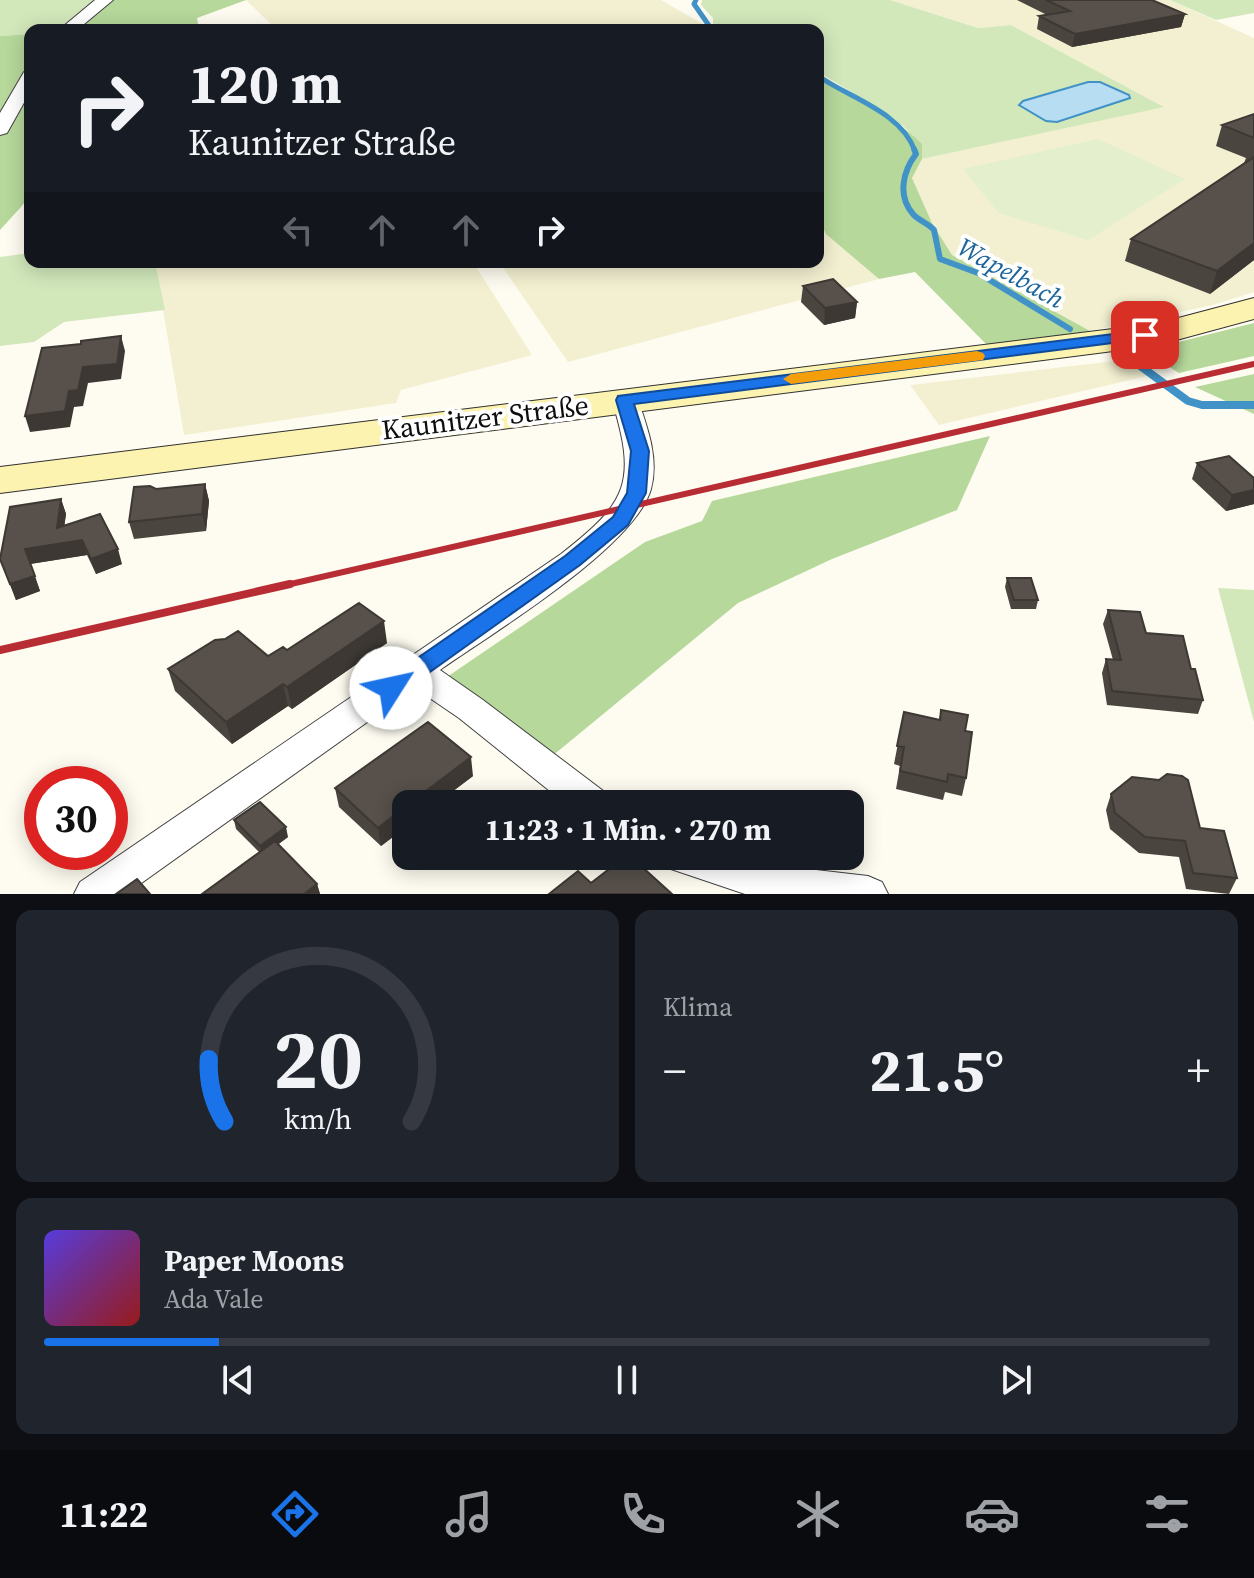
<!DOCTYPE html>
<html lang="de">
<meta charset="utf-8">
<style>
:root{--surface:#171b24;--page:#20242c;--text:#f1f3f6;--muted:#9ea1a6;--line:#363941;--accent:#1a73e8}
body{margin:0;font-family:"Source Serif 4",serif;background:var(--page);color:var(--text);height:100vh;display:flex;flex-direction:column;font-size:30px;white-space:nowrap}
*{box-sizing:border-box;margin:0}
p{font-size:26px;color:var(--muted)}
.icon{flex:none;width:44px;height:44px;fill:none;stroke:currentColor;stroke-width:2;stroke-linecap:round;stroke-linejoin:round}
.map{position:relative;height:894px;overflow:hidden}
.panel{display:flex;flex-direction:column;gap:16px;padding:16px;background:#0d0f14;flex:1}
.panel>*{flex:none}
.banner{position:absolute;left:24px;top:24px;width:800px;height:244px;border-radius:16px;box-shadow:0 4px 20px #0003;background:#171b24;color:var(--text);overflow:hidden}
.speed{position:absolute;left:24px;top:766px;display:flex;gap:16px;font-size:40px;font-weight:700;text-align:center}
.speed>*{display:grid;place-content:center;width:104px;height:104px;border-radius:50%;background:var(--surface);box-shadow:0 4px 20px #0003;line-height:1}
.speed .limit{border:12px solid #d22;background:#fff;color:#111}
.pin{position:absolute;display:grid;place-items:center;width:68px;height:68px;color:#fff;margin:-34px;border-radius:16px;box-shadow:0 4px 12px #0006}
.me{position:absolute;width:88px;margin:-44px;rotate:55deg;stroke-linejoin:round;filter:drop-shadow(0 0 6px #0008)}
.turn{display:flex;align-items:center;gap:28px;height:168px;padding:0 32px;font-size:36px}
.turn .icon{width:104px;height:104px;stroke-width:2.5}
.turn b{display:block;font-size:56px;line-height:68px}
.lanes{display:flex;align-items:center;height:76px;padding:0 32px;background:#0003;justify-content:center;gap:40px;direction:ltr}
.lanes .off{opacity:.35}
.big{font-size:60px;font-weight:700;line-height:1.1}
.panel .card{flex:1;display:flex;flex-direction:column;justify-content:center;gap:12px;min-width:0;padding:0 28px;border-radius:16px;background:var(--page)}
.panel .dial{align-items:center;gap:0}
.dial svg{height:208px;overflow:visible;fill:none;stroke:var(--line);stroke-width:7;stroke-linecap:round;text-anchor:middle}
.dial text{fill:var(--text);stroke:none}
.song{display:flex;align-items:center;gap:24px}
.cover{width:96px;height:96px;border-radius:12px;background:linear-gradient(135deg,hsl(250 70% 55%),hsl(0 70% 35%))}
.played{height:8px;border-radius:4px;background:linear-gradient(90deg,var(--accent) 15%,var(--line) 15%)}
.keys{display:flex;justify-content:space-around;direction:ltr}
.heat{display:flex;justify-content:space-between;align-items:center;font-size:44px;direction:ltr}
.panel .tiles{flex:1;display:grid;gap:16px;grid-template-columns:1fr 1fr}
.card:last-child{grid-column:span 2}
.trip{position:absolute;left:392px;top:790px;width:472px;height:80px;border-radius:16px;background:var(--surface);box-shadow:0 4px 20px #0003;font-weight:700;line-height:80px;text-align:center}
.tab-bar{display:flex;height:128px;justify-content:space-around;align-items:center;background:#090b0e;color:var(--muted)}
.tab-bar .icon{width:56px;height:56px}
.tab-bar .current{color:var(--accent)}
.tab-bar b{font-size:36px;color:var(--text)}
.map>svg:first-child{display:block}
.farmland{fill:#f3f0d1}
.green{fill:#d2e8bb}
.forest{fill:#b6d89b}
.pitch{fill:#e3efcd}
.water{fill:#b7ddf3;stroke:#4192c7;stroke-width:2}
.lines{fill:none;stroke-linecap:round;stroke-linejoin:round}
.stream-far2{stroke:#4192c7;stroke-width:5}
.stream-far1{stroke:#4192c7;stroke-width:6}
.stream{stroke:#4192c7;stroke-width:8}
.street-casing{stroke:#414141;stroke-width:2}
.secondary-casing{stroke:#303030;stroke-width:2}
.street{fill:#fff;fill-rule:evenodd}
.secondary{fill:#fbf3af;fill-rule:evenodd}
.rail-far1{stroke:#b82c33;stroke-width:6}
.rail{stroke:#b82c33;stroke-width:8}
.wall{fill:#4b4540}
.shaded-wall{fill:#3d3834}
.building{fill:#57504b;stroke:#3d3834;stroke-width:2}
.route{fill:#1a73e8;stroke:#114b97;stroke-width:2}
.slow{fill:#f59e0b}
.labels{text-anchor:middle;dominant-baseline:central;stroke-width:8;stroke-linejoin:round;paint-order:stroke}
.far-water-label{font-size:26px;font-style:italic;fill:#1d649b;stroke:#fff}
.street-label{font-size:28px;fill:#0e0e0e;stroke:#fff}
</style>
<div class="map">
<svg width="1254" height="894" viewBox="0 0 1254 894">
<rect width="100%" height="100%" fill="#fefcf0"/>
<!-- farmland -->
<path class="farmland" d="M 246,0 L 661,0 L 706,26 L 688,30 L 277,30 Z
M 890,0 L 1170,0 L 1254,38 L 1254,292 L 1213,305 L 1090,331 L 952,255 L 932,223 L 912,178 L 922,159 L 1162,106 L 1011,25 L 978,28 Z
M 818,217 L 827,234 L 879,279 L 568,362 L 499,262 L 818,262 Z
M 155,262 L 473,262 L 532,355 L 401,390 L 396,403 L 184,435 Z
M 1124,360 L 1147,376 L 939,425 L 910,385 Z"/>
<!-- green -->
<path class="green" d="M 0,0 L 103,0 L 64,30 L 30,30 L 30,34 L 0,36 Z
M 702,0 L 890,0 L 978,28 L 1011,25 L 1164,107 L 922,159 L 921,144 L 903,126 L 877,107 L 818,72 L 818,30 L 724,30 L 713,24 L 713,18 L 701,5 Z
M 1170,0 L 1254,0 L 1254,13 L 1216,20 Z
M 30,253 L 30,262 L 155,262 L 165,310 L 64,322 L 34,342 L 0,346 L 0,257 Z
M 1218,588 L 1254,590 L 1254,722 Z"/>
<!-- forest -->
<path class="forest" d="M 103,0 L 246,0 L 197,18 L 199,30 L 64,30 Z
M 30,34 L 30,197 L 0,230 L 0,36 Z
M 818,72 C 852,98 891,113 922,144 L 922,159 L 912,178 L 932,223 L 952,255 L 1090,331 L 989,347 L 915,272 L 879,279 L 826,234 L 818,217 Z
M 1254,323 L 1254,356 L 1179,373 L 1143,351 Z
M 1254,374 L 1254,414 L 1195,387 Z
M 990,436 L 957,510 L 832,559 L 738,603 L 551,757 L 444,679 L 645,542 L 702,521 L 712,501 Z"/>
<!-- pitch -->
<path class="pitch" d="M 1098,139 L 1185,179 L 1088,240 L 999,213 L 963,169 Z"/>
<!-- water -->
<path class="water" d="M 1088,82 L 1100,82 L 1129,95 L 1130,98 L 1057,122 L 1046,121 L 1019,105 L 1023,101 Z"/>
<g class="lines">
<!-- stream-far2 -->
<path class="stream-far2" d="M 696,0 L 694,4 L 710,27 L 718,30
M 818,76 C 850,98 901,112 915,151"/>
<!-- stream-far1 -->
<path class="stream-far1" d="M 914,149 L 916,154 C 903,171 897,196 913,214 C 919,221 928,223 934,230 L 940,259 L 978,273 L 1070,329"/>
<!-- stream -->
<path class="stream" d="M 1128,357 L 1188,401 L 1202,405 L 1254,405"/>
<!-- street casing -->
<g class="street-casing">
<path id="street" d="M 95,0 L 113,0 L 77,30 L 59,30 Z
M 30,71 L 30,92 L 7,133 L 0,135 L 0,113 L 24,72 Z
M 625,392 L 634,394 L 638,400 C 648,429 659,459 651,489 C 635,547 491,634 440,670 L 483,700 L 606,793 L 612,804 L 566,804 L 459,718 L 415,688 L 126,894 L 74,894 L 80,882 L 561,554 C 628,502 637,482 612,400 L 616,394 Z
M 662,856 L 734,856 L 755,863 L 868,876 L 882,882 L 888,894 L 745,894 L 668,868 Z"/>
</g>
<!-- secondary casing -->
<g class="secondary-casing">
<path id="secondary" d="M 1254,298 L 1254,319 L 1169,342 L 1121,350 L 0,493 L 0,467 L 1121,328 L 1167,321 Z"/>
</g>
<!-- street -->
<use href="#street" class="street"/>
<!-- secondary -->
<use href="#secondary" class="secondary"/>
<!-- rail-far1 -->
<path class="rail-far1" d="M 282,586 L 1254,364"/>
<!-- rail -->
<path class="rail" d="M 0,650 L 290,584"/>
</g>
<!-- wall -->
<path class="wall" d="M 1017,0 L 1152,0 L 1185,14 L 1181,27 L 1072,47 L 1037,29 L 1039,16 L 1047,15 Z
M 1254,114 L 1254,260 L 1210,294 L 1125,261 L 1131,239 L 1244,163 L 1246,158 L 1216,146 L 1222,125 Z
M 803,286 L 857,302 L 855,318 L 824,325 L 801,302 Z
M 1197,463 L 1254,478 L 1254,504 L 1226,511 L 1192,479 Z
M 205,484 L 209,501 L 206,531 L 134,539 L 129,522 L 156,489 Z
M 61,499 L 66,514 L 64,526 L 122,564 L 96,574 L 87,555 L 30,564 L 40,591 L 16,600 L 0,559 Z
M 1007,578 L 1038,600 L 1036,609 L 1011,609 L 1005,587 Z
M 1108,610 L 1146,633 L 1191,669 L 1203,700 L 1198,714 L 1107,705 L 1102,673 L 1106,659 L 1113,660 L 1103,624 Z
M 387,643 L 292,709 L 288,706 L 232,744 L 175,691 L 168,669 L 268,656 L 287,650 Z
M 941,710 L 965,731 L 966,778 L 962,796 L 945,792 L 943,800 L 896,789 L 900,766 L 894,764 L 904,712 L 939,720 Z
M 473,776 L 436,804 L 406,804 L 406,827 L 381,846 L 339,807 L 335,788 Z
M 1111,794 L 1200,828 L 1237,878 L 1229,894 L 1186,889 L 1179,857 L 1139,853 L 1110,829 L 1106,810 Z
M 234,820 L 288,837 L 278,844 L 317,884 L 320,894 L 202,894 L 259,852 L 236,829 Z"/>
<!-- shaded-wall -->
<path class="shaded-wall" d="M 1185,14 L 1181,27 L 1072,47 L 1075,34 Z
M 1254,243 L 1254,260 L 1210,294 L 1217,271 Z
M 857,302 L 855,318 L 824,325 L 825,308 Z
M 121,336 L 125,351 L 121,379 L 88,383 L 83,406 L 74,407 L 70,427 L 30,432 L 25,416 L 69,391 L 83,367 Z
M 205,484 L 209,501 L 206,531 L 202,514 Z
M 1254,490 L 1254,504 L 1226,511 L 1232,495 Z
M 61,499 L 66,514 L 62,543 L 57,528 Z
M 82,540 L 87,555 L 30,564 L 25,549 Z
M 118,549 L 122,564 L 96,574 L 91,559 Z
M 35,576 L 40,591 L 16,600 L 10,584 Z
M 384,621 L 387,643 L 292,709 L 287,687 Z
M 283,684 L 288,706 L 232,744 L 226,722 Z
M 471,757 L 473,776 L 436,804 L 409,804 Z
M 406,806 L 406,827 L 381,846 L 378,828 Z
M 286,827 L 288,837 L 263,856 L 260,846 Z
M 317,884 L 320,894 L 304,894 Z"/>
<!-- building -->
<path class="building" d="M 1046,0 L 1152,0 L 1185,14 L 1075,34 L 1039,16 L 1070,11 Z
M 1254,114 L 1254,138 L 1222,125 Z
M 1254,157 L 1254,243 L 1217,271 L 1131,239 Z
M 833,279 L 857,302 L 825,308 L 803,286 Z
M 121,336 L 117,364 L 83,367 L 78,390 L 69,391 L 65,411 L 25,416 L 42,348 L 81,344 L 81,341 Z
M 1229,456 L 1254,478 L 1254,490 L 1232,495 L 1197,463 Z
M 205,484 L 202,514 L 129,522 L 134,487 L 150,486 L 156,489 Z
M 61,499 L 57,528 L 100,514 L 118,549 L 91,559 L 82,540 L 25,549 L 35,576 L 10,584 L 0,559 L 10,507 Z
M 1007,578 L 1031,578 L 1038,600 L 1014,600 Z
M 359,603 L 384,621 L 287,687 L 283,684 L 226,722 L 168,669 L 215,640 L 225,639 L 238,631 L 268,656 L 283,647 L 287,650 Z
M 1108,610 L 1140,612 L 1146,633 L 1183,636 L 1191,669 L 1195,669 L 1203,700 L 1112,691 L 1106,659 L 1121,660 Z
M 941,710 L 968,715 L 965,731 L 972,732 L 966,778 L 948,774 L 947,782 L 900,771 L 904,747 L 897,746 L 904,712 L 940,720 Z
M 428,722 L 471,757 L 409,804 L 406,804 L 406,806 L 378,828 L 335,788 Z
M 1167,774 L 1182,776 L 1188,780 L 1200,828 L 1224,831 L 1237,878 L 1193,873 L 1185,841 L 1145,837 L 1115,813 L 1111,794 L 1132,777 L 1159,780 Z
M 260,802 L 286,827 L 260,846 L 234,820 Z
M 275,841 L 317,884 L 304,894 L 202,894 Z
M 626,856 L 630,856 L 672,894 L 549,894 L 578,871 L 591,883 Z
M 137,879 L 150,894 L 116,894 Z"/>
<!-- route -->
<path class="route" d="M 1145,330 L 1151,331 L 1151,338 L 634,404 L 649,451 L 646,493 L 628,525 L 580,565 L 399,694 L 391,696 L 383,694 L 380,688 L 383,682 L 565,556 L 613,517 L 627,493 L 631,451 L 616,400 L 618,396 Z"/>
<!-- slow -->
<path class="slow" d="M 977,351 L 983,353 L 985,356 L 983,360 L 791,384 L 783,379 L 791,374 Z"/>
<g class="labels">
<!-- far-water labels -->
<g class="far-water-label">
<text transform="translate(1011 273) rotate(29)">Wapelbach</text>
</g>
<!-- street labels -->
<g class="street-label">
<text transform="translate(485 417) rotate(-7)">Kaunitzer Straße</text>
</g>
</g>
</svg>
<div class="speed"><div class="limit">30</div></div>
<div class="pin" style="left:1145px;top:335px;background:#d93025"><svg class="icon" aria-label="arrive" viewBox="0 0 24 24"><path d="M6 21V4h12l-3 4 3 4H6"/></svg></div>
<svg class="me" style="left:391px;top:688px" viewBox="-20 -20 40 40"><circle r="19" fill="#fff"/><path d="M0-13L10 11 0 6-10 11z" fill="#1a73e8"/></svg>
<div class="trip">11:23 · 1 Min. · 270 m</div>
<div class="banner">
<div class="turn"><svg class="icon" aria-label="right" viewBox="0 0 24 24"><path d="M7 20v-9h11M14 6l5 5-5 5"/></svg><div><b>120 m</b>Kaunitzer Straße</div></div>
<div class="lanes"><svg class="icon off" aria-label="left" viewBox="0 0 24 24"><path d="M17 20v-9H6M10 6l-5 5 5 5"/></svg><svg class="icon off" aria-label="ahead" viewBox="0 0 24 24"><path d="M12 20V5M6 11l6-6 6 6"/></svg><svg class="icon off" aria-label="ahead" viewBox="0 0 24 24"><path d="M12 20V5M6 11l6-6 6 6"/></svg><svg class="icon" aria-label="right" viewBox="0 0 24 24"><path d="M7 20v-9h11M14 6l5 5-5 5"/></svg></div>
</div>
</div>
<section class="panel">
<div class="tiles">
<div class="card dial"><svg viewBox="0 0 100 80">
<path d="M14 69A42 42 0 1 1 86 69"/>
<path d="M14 69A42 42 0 0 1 8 45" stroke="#1a73e8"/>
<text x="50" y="56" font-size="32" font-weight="700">20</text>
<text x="50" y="72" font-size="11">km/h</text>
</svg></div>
<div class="card"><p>Klima</p>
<div class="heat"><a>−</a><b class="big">21.5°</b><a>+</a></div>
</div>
<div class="card">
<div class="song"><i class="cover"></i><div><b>Paper Moons</b><p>Ada Vale</p></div></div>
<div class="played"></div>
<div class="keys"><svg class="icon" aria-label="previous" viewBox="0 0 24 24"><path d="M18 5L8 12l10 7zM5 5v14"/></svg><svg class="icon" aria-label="pause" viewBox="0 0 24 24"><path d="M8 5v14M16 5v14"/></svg><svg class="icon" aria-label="next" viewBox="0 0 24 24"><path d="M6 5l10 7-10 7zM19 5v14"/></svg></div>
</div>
</div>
</section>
<nav class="tab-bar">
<b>11:22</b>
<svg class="icon current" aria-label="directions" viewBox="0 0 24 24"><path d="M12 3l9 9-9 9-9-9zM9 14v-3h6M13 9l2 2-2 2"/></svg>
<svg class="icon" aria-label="music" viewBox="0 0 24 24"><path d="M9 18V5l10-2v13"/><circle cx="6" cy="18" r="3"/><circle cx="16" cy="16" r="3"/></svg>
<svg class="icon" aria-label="phone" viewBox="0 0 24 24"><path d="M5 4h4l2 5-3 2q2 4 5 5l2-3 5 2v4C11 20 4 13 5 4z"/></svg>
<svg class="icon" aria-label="climate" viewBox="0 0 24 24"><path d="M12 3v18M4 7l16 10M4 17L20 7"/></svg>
<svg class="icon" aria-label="car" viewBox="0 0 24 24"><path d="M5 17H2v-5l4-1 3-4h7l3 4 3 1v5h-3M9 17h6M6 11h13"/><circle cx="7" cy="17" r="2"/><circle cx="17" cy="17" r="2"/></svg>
<svg class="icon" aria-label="filters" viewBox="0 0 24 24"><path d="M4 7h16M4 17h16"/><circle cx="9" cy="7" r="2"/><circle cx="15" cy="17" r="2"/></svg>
</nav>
